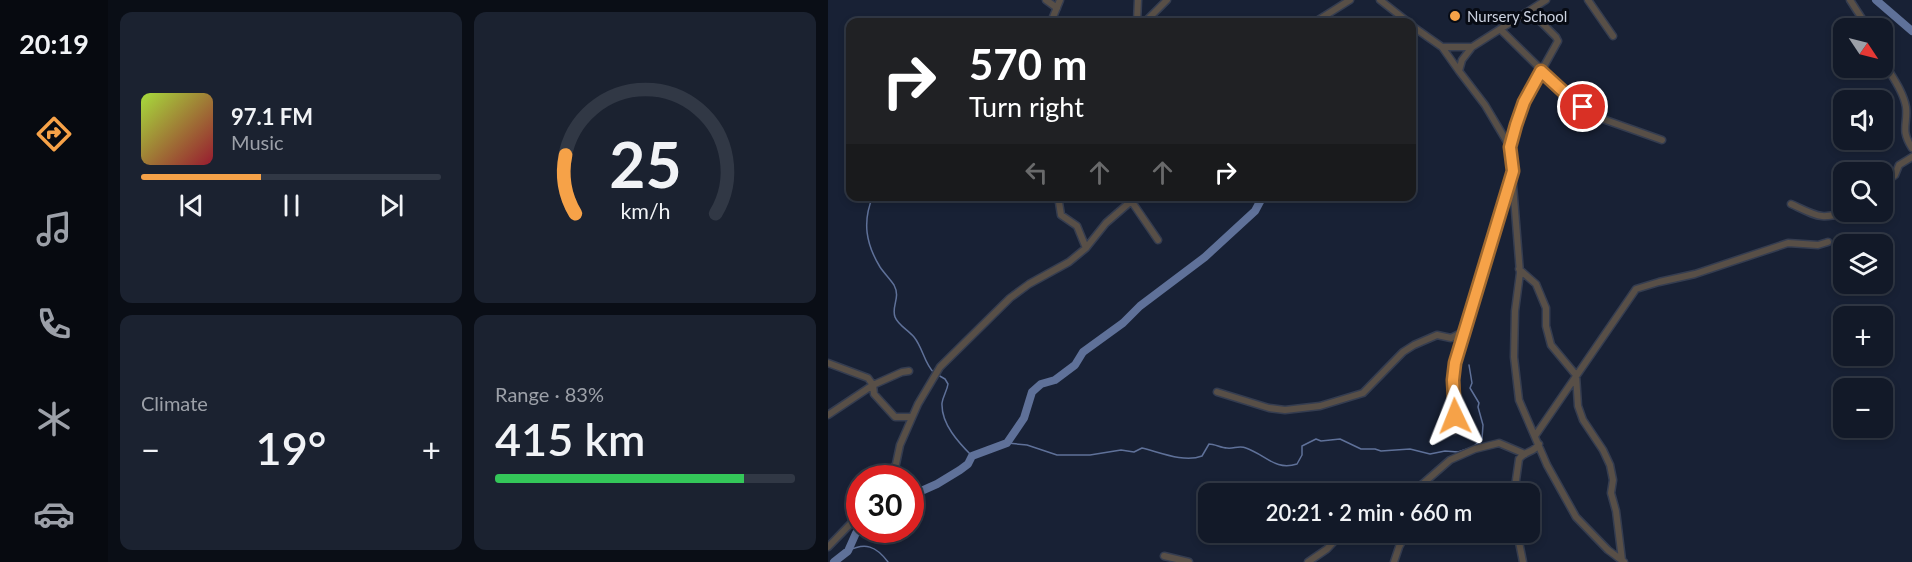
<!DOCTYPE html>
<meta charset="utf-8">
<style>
:root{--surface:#121928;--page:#1b2230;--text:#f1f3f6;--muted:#9ca0a8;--line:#313845;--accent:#f6a248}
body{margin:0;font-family:Lato,sans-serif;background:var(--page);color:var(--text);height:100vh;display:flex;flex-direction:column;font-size:22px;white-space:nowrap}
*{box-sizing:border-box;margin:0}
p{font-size:20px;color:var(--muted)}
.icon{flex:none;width:33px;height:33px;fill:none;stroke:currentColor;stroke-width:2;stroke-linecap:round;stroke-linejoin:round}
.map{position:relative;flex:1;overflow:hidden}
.sheet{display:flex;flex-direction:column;gap:12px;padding:12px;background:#0a0e16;width:720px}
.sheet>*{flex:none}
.hud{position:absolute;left:18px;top:18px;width:570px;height:183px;border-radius:12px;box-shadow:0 3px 9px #0003,0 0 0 2px var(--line);background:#202124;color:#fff;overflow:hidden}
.needle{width:39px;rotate:125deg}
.buttons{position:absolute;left:1005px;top:18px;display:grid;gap:12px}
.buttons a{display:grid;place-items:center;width:60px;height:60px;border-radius:12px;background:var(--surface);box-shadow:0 3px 9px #0003,0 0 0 2px var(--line);font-size:30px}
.speed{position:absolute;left:18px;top:465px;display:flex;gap:12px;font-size:30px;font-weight:700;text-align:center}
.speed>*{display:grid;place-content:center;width:78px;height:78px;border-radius:50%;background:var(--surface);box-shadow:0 3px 9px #0003,0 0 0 2px var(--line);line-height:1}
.speed .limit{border:9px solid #d22;background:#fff;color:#111}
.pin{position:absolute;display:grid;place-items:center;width:51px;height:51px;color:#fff;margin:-26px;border:3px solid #fff;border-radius:50%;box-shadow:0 2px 6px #0007}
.me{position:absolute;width:66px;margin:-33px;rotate:358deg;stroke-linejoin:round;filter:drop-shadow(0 0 4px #0008)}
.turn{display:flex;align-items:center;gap:21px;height:126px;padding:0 24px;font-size:27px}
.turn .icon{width:78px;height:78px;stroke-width:2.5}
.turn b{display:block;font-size:42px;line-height:51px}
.lanes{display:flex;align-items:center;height:57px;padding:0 24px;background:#0003;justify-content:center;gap:30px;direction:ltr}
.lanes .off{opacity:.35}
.big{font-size:45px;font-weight:600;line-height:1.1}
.sheet .tile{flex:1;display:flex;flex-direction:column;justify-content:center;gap:9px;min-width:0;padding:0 21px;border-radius:12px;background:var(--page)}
.sheet .dial{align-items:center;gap:0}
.dial svg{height:156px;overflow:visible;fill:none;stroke:var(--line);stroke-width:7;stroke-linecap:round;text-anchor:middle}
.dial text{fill:var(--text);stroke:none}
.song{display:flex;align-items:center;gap:18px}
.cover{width:72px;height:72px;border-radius:9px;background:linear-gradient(135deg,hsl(80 70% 55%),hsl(350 70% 35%))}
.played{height:6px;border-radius:3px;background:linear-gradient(90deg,var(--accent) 40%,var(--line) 40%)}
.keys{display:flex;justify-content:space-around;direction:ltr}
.heat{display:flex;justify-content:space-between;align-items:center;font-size:33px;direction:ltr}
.charge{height:9px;border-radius:4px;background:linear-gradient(90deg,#34c759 83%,var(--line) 0)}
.sheet .tiles{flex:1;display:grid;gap:12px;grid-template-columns:repeat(2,1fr)}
.trip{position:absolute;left:370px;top:483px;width:342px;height:60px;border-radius:12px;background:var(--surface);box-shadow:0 3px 9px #0003,0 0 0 2px var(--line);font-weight:600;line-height:60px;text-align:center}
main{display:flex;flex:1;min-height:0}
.tabs{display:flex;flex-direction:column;width:108px;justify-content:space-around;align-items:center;background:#070a10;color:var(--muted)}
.tabs .icon{width:42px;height:42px}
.tabs .selected{color:var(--accent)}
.tabs b{font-size:27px;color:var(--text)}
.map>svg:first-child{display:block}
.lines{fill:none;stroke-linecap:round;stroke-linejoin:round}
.stream{stroke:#5f7199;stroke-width:1.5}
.river{stroke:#5f7199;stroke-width:8}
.minor-casing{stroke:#353d50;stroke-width:9}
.minor{stroke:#584f47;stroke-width:6}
.route-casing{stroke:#a0692f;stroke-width:15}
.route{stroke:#f6a248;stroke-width:10}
.poi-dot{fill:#f6a248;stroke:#070b14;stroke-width:2}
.labels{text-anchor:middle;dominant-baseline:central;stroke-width:6;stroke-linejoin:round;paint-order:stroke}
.poi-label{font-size:15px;fill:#ccd2e0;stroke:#070b14;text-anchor:start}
</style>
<main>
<nav class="tabs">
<b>20:19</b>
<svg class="icon selected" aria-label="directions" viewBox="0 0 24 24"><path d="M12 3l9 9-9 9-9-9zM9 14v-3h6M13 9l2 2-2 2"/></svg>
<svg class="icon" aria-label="music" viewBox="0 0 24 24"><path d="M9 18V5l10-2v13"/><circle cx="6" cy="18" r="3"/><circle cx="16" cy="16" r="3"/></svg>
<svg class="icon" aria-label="phone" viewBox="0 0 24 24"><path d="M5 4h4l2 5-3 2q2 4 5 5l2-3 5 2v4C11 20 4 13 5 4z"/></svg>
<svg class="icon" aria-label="climate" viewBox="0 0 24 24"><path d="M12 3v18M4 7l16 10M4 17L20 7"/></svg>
<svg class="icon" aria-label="car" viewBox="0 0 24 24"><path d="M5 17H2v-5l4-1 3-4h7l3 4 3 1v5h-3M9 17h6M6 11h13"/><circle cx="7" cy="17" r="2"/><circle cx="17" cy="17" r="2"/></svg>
</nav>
<section class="sheet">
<div class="tiles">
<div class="tile">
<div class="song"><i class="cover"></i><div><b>97.1 FM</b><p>Music</p></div></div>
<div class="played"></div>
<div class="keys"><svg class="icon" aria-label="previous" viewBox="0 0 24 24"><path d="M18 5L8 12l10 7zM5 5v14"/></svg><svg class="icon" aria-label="pause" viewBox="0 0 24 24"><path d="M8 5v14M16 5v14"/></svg><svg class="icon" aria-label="next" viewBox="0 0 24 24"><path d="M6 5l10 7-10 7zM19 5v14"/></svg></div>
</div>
<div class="tile dial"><svg viewBox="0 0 100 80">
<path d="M14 69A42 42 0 1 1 86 69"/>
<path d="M14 69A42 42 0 0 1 9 39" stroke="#f6a248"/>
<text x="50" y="56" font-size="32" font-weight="700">25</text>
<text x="50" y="72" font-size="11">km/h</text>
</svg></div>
<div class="tile"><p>Climate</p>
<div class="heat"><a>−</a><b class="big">19°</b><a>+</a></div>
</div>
<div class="tile"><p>Range · 83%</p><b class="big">415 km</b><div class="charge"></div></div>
</div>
</section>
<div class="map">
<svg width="1084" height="562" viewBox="0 0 1084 562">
<rect width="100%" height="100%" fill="#182135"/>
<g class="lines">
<!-- stream -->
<path class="stream" d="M 45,196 C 34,222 38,244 52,267 C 56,273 62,279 66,285 C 73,298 63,306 67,317 C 70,325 80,330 86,337 C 95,348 96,363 106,373
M 641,365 L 644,383 L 642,388 L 651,403 L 650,407 L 655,425 L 654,439 L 646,446
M 110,375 L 117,379 L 120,384 C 119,391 115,396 114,403 C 113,424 131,443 144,456
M 179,443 L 199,445 L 229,455 L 262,455 L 293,450 L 306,452 L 314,448 C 331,452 356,463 374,456 L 381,444 C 387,444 393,448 399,448 C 406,449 411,445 418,448 C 438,455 447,471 469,464 L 474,455 L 474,446 L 488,439 L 493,441 L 512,439 L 533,449 L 547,449 L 553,451 L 582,449 L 602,454 L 617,451 L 630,452 L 642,448
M 20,551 C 37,542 48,546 60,562"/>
<!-- river -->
<path class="river" d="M 1048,0 L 1084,31
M 82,496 L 109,484 L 132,470 L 140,464 L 144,456 L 179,443 L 196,418 L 204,392 L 213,384 L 227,380 L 247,365 L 255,352 L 295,323 L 312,306 L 377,257 L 427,211 L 435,196
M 6,562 L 20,551 L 28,533 L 34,530"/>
<!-- minor casing -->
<g class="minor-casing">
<path id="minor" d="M 218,0 L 229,8
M 552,0 L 580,22
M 760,0 L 785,36
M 1022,0 L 1040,28
M 223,22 L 232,0
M 309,22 L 310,0
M 317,22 L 339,0
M 487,22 L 522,0
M 584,26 L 614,47 L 644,47 L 718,0
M 673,30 L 738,94 L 769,117 L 834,140
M 614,47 L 631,71 L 657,105 L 682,147 L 692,273 L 687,311 L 686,357 L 691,400 L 719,465 L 748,517 L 780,550 L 796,562
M 1054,59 C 1062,74 1075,90 1078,107 C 1080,124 1072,130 1084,148
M 631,71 L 634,60 L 644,47
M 682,146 L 696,102 L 730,41 L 728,37 L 702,11
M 1054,185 L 1067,175 L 1071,165 L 1084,157
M 230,196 L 233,215 L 249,226 L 258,248
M 304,202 L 330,240
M 963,204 C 993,218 991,219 1023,212
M 691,269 L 708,284 L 718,308 L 718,326 L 723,345 L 748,375 L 750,406 L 755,420 L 775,450 L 782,465 L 785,480 L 783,493 L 788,511 L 794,560
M 0,363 L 40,378 L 45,385 L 46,394 L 67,417 L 84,417
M 389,392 L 441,408 L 457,410 L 492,406 L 535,393 L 575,352 L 586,345 L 609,335 L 623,338 L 637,331
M 0,415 L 45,385 L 74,372 L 81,371
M 627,431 L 625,380 L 627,363 L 683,176
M 707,436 L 808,289 L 831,282 L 867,274 L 960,243 L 990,245 L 1000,242
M 59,478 L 68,464 L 72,445 L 90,404 L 112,367 L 182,298 L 201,284 L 241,262 L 258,248 L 278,223 L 309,196
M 583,494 L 622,460 L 647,449 L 671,443 L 697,454
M 686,494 L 691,459 C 696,451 706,453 711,444
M 689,532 L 695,562
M 0,547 L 32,514
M 336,556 L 361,562
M 480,562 L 499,549 L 515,532
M 566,562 L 571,547 L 579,532"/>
</g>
<!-- minor -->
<use href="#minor" class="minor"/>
</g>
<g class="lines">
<!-- route casing -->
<g class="route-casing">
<path id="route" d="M 627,416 L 625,380 L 627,363 L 685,171 L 682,147 L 688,125 L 696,102 L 713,71 L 738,94 L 755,107"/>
</g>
<!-- route -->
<use href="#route" class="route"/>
</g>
<!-- markers -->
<circle class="poi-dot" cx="627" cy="16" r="6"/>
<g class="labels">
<!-- poi labels -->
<g class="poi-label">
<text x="639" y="16">Nursery School</text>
</g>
</g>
</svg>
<div class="buttons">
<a><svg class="needle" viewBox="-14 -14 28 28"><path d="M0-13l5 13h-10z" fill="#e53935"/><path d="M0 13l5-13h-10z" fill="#9ca0a8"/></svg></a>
<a><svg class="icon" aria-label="sound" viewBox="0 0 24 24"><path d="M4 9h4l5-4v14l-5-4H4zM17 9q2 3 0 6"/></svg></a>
<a><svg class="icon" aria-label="search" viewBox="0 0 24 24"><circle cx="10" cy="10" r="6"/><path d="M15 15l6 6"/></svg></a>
<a><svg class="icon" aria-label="layers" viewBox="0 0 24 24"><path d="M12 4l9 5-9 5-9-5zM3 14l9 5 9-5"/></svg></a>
<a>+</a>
<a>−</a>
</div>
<div class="speed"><div class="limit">30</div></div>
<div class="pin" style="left:755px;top:107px;background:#d93025"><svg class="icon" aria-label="arrive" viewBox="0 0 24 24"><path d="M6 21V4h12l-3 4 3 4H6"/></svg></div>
<svg class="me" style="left:627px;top:416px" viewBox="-20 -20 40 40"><path d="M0-17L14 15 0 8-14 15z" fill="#f6a248" stroke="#fff" stroke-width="4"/></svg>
<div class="trip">20:21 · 2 min · 660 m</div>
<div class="hud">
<div class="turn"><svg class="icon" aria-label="right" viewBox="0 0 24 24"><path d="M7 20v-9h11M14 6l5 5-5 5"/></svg><div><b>570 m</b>Turn right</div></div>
<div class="lanes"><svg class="icon off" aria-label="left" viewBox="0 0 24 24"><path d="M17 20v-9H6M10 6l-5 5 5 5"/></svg><svg class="icon off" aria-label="ahead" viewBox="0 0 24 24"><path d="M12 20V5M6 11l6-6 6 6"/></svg><svg class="icon off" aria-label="ahead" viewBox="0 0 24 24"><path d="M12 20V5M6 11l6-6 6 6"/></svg><svg class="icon" aria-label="right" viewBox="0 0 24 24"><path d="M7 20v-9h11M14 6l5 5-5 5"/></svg></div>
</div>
</div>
</main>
